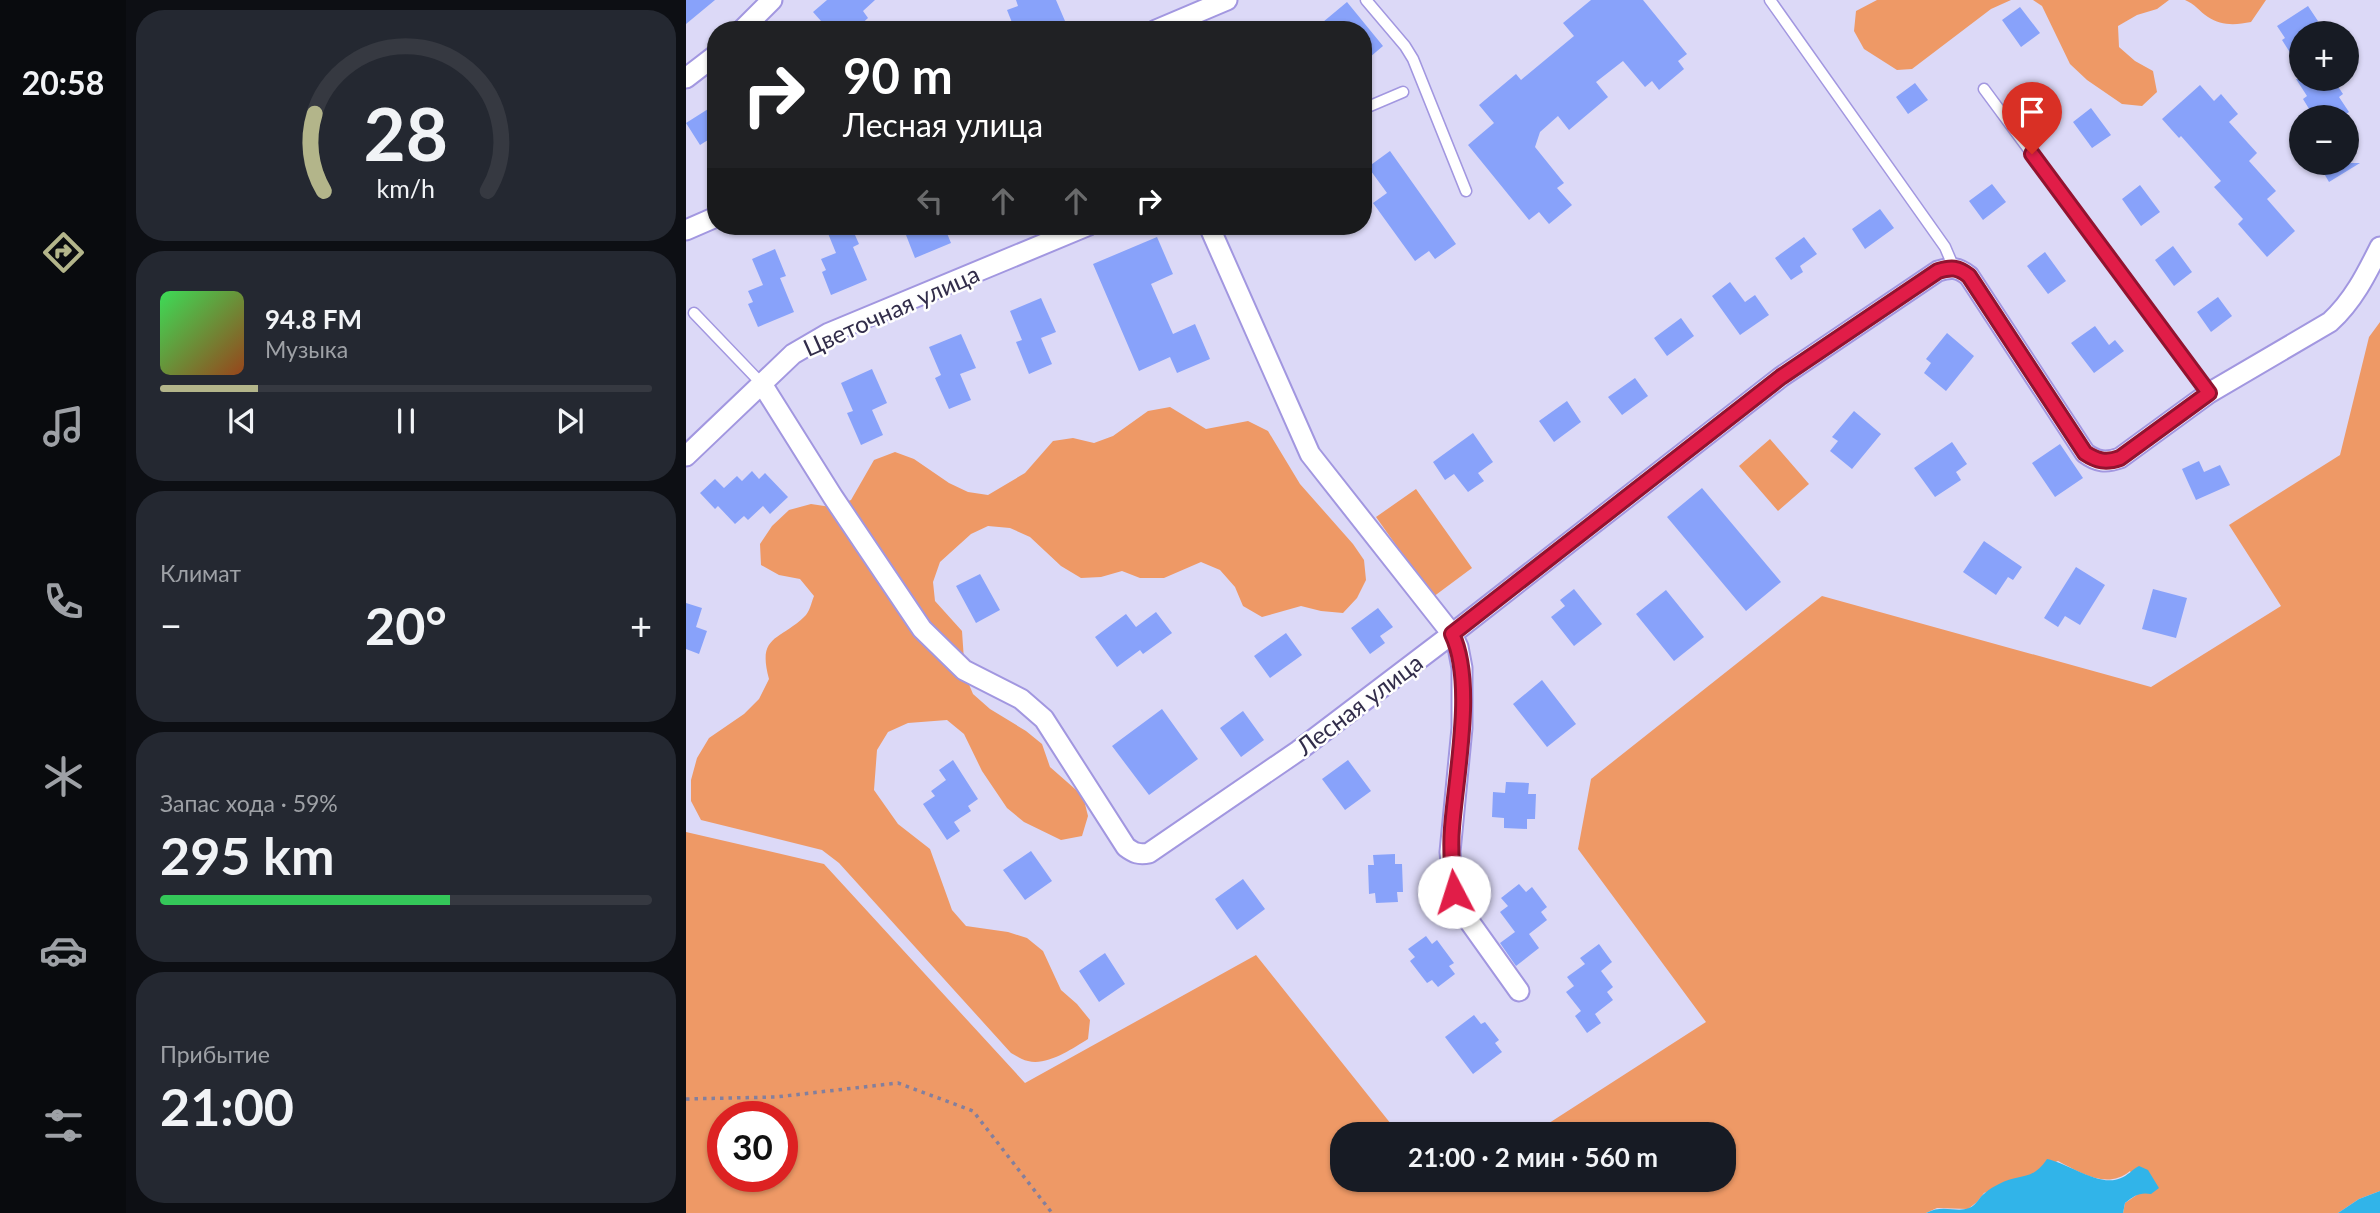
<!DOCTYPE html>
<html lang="ru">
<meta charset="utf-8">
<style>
:root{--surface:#171b24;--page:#242831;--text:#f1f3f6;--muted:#9ea1a6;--line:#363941;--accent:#b3b58a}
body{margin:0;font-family:Lato,sans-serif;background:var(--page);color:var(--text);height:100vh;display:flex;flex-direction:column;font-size:26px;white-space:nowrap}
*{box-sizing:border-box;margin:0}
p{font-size:23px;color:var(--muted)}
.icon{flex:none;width:38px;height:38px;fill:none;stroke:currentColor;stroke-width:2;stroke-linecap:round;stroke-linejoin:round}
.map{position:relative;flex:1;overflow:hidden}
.details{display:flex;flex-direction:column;gap:10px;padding:10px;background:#0d0f14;width:560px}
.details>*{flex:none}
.top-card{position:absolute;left:21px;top:21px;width:665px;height:214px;border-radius:28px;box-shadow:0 2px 5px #0004;background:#202124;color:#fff;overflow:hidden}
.tools{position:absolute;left:1603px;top:21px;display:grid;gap:14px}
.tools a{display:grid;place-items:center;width:70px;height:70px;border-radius:50%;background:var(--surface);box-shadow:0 2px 5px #0004;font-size:35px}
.speed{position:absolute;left:21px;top:1101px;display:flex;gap:14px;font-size:35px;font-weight:700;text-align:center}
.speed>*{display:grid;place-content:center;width:91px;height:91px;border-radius:50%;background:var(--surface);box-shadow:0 2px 5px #0004;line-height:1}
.speed .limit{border:10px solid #d22;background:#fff;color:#111}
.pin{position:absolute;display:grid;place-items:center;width:60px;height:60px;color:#fff;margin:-72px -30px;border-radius:50% 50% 50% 0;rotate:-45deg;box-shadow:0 0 7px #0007}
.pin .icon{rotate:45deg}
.me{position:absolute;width:77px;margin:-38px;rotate:355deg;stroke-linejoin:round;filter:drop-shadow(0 0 5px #0008)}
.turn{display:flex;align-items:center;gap:24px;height:147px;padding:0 21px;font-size:32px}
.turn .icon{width:91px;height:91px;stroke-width:2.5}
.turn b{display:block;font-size:49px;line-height:60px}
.lanes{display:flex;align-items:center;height:66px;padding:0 21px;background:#0003;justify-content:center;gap:35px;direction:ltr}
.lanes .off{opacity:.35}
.big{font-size:52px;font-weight:700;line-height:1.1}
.details .tile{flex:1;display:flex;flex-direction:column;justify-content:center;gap:10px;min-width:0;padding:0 24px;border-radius:28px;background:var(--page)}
.details .dial{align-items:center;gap:0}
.dial svg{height:182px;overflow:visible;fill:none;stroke:var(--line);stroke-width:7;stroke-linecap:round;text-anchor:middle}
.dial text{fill:var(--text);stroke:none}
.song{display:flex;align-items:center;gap:21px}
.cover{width:84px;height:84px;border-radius:10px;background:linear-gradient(135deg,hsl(130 70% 55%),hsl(20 70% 35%))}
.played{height:7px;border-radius:4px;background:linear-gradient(90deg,var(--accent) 20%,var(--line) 20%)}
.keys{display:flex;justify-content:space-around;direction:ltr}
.heat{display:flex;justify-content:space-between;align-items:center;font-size:38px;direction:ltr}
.charge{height:10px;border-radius:5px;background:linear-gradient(90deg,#34c759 59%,var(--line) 0)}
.trip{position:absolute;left:644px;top:1122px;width:406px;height:70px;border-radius:28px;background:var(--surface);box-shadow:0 2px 5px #0004;font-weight:700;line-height:70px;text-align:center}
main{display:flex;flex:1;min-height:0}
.dock{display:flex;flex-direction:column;width:126px;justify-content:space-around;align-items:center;background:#090b0e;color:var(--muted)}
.dock .icon{width:49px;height:49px}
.dock .selected{color:var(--accent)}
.dock b{font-size:32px;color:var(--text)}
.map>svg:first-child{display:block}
.green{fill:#e96;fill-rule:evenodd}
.water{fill:#31b4e9}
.building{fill:#88a2fa}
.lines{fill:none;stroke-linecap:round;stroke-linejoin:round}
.lane-casing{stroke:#a297e0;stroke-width:13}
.street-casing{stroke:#a297e0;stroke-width:23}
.path{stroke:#837f9d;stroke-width:3.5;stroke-dasharray:3.5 5;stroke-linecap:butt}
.lane{stroke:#fff;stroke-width:10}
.street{stroke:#fff;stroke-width:19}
.route-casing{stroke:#92132f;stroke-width:18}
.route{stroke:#e11d48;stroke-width:12}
.labels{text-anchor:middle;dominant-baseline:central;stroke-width:5;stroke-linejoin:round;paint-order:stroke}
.street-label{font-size:24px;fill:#322d4a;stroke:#fefefe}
</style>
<main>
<nav class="dock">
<b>20:58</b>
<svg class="icon selected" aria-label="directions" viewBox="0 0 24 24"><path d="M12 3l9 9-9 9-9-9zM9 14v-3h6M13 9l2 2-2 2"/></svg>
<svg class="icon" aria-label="music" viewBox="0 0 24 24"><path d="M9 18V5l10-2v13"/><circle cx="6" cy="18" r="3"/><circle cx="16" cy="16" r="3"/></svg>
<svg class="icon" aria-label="phone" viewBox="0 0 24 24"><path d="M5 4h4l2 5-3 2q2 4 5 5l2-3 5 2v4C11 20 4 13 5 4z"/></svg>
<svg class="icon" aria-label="climate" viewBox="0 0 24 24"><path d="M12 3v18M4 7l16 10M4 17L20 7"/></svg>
<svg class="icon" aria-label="car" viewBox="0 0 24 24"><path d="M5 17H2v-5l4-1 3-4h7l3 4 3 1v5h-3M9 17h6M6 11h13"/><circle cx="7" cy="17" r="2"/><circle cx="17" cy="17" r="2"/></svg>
<svg class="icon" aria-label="filters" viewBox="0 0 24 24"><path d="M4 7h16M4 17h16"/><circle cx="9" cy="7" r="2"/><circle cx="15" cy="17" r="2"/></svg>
</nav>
<section class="details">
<div class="tile dial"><svg viewBox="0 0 100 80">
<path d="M14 69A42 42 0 1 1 86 69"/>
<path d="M14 69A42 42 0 0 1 10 35" stroke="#b3b58a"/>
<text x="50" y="56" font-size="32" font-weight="700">28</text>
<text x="50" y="72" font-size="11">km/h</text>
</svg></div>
<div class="tile">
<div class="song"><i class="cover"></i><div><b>94.8 FM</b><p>Музыка</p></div></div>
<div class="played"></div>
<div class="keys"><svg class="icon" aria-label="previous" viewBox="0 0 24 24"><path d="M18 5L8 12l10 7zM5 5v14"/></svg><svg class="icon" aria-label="pause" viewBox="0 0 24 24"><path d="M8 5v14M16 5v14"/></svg><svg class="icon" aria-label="next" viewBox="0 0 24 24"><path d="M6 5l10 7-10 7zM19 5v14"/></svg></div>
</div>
<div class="tile"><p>Климат</p>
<div class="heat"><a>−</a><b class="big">20°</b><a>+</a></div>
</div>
<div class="tile"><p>Запас хода · 59%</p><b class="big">295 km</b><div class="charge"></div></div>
<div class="tile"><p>Прибытие</p><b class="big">21:00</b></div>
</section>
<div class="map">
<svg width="1694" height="1213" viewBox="0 0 1694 1213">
<rect width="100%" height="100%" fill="#dcd9f7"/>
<!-- green -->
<path class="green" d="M 1191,0 L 1325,0 L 1305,9 L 1226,69 L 1211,70 L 1178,49 L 1168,31 L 1170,11 Z
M 1347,0 L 1483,0 L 1471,9 L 1451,15 L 1432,26 L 1433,47 L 1449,61 L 1467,71 L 1471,92 L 1456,106 L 1436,104 L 1401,80 L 1384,64 L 1356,6 Z
M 1499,0 L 1580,0 L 1565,22 C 1550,25 1535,26 1522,17 C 1513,11 1509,4 1499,0 Z
M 1694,322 L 1694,1191 L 1673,1199 L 1652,1213 L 1437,1213 L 1439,1203 L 1455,1192 L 1444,1171 C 1421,1190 1395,1173 1372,1161 L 1355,1168 L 1347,1175 L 1298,1193 L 1291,1202 L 1282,1209 L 1251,1208 L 1240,1213 L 0,1213 L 0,832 L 138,864 L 339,1083 L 570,955 L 713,1134 L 656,1134 L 656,1180 L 749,1180 L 758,1190 L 775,1180 L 1038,1180 L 1038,1134 L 846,1134 L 1020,1022 L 892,849 L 905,779 L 1136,596 L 1465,687 L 1595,606 L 1543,525 L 1654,455 L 1683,337 ZM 37,1116 L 96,1116 L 96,1176 L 37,1176 Z
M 484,407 L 520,429 L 562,421 L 582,431 L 614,484 L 667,544 L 678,560 L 680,580 L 671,598 L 657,613 L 635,611 L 615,606 L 576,617 L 557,606 L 549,587 L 534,570 L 515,562 L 478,578 L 454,578 L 436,571 L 415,577 L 395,578 L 375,566 L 344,537 L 324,528 L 302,526 L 285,534 L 254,562 L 247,582 L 249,601 L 276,631 L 279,675 L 287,694 L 304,709 L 340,731 L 356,744 L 364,767 L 397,796 L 402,816 L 396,836 L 375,840 L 338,822 L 321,808 L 296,771 L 278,734 L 261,720 L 222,723 L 202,732 L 191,750 L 188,790 L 212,824 L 244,849 L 266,910 L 280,926 L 322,932 L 341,938 L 357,951 L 375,990 L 391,1004 L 404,1020 L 402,1039 C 386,1049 361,1066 342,1061 C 336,1060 331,1056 325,1053 L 153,863 L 136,850 L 15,820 L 5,801 L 5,780 L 11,758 L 23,738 L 58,714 L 73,699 L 83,679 C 71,635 93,641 118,617 C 124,612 125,603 128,596 L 114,579 L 93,575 L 75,565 L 74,544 L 86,526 L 103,510 L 125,504 L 145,507 L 165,500 L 188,460 L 209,452 L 228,459 L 263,483 L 282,492 L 302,495 L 339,473 L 367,441 L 387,438 L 408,443 L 427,436 L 462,411 Z
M 1084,439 L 1123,484 L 1092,511 L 1053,466 Z
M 730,489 L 786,568 L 747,597 L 690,517 Z"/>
<!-- water -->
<path class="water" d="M 1361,1159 C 1382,1163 1414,1188 1435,1178 C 1441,1176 1447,1169 1453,1166 L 1462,1170 L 1473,1188 L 1465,1194 C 1453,1192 1448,1196 1439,1203 L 1437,1213 L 1240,1213 C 1257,1204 1270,1213 1283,1208 C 1291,1205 1293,1197 1299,1193 C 1303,1189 1309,1186 1313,1184 C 1333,1173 1346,1182 1361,1159 Z
M 1694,1191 L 1694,1213 L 1652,1213 L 1673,1199 Z"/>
<!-- building -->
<path class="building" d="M 0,0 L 29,0 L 0,24 Z
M 141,0 L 189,0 L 177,11 L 182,18 L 169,30 L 162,30 L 156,22 L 147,30 L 143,30 L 127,12 Z
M 330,0 L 370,0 L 379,21 L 358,30 L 329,30 L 321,10 L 332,6 Z
M 905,0 L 957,0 L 1001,54 L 992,61 L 998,69 L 973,90 L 966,81 L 959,87 L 937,61 L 910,82 L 922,97 L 883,130 L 872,116 L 854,132 L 849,147 L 878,183 L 871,188 L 886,205 L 863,224 L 853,212 L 843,220 L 782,145 L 808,123 L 793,105 L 830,74 L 835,80 L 888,36 L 877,23 Z
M 661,2 L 697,46 L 677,63 L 677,30 L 644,30 L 637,22 Z
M 1622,6 L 1632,21 L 1628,24 L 1634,33 L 1615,33 L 1615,70 L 1596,40 L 1599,38 L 1591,26 Z
M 1334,7 L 1354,33 L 1335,47 L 1316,20 Z
M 1610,79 L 1647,79 L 1657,94 L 1653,97 L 1663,112 L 1655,117 L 1628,117 L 1617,99 L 1621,96 Z
M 1229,83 L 1242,100 L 1222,114 L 1210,97 Z
M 1514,85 L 1528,101 L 1535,94 L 1552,114 L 1543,122 L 1571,153 L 1563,161 L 1590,191 L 1581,199 L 1609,231 L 1581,257 L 1552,224 L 1557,219 L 1528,187 L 1535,181 L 1495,136 L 1493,138 L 1476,119 Z
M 30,104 L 30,135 L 14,145 L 0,123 Z
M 1405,108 L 1425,135 L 1406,148 L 1387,122 Z
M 704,151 L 770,244 L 749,259 L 743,251 L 729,261 L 687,203 L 701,193 L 682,167 Z
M 1647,163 L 1674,163 L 1643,182 L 1636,170 Z
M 1306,184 L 1320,202 L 1297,220 L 1283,201 Z
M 1454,185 L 1474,212 L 1455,226 L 1436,199 Z
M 1194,209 L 1208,228 L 1179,249 L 1166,229 Z
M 139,226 L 165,226 L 173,244 L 167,247 L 181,280 L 145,295 L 136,272 L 140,270 L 135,259 L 150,253 Z
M 221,226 L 258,226 L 265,243 L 229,258 L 220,235 L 224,233 Z
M 471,237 L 487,274 L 465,284 L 487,334 L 509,324 L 524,359 L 491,373 L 484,357 L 453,371 L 407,264 Z
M 1118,237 L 1131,254 L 1114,266 L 1117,272 L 1105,280 L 1089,258 Z
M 1487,246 L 1506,272 L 1488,286 L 1469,260 Z
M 89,249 L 100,276 L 94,278 L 108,312 L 72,327 L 62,304 L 67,302 L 62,291 L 77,285 L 66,259 Z
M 1359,252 L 1380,281 L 1362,294 L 1341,266 Z
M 1044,282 L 1059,302 L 1069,295 L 1083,315 L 1054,335 L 1026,296 Z
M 1532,297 L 1546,316 L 1525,332 L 1511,312 Z
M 355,298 L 370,332 L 355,338 L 366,364 L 343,374 L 330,342 L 336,340 L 324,311 Z
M 995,318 L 1008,336 L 981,356 L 968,338 Z
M 1409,326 L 1423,345 L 1429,340 L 1438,351 L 1408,373 L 1385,343 Z
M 1261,333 L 1288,356 L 1260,391 L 1238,373 L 1245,363 L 1240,359 Z
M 275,334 L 290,368 L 274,374 L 285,400 L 263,409 L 249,378 L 255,375 L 243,347 Z
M 186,369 L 201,403 L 186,410 L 197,435 L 175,445 L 161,413 L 167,411 L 155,383 Z
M 949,378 L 962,396 L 936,415 L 922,397 Z
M 881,401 L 895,422 L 868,442 L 853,421 Z
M 1168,411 L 1195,434 L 1166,469 L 1144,451 L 1152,441 L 1146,437 Z
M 787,433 L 807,462 L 792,473 L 798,481 L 782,492 L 768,474 L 759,480 L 747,462 Z
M 1266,442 L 1281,464 L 1270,472 L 1275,480 L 1249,497 L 1228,468 Z
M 1374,444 L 1397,478 L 1369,497 L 1346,463 Z
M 1513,461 L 1518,472 L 1534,465 L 1544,485 L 1510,500 L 1496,469 Z
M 66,471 L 73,479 L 79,473 L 102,497 L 84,514 L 77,506 L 62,520 L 58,516 L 49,524 L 32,506 L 29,509 L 14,493 L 29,479 L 38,488 L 51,476 L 56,481 Z
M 1016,488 L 1095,582 L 1060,611 L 981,517 Z
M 1298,541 L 1336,567 L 1327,580 L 1322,577 L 1310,595 L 1277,572 Z
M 1390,567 L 1419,585 L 1394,625 L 1379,616 L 1372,627 L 1358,618 Z
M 294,574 L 314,610 L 290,623 L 270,586 Z
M 888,589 L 916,624 L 888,646 L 865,617 L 879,606 L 874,600 Z
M 1467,589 L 1501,598 L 1490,638 L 1456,629 Z
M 980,590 L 1018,637 L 988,661 L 950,614 Z
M 0,603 L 16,608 L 10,627 L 21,631 L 13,654 L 0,649 Z
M 692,608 L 707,627 L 694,636 L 699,643 L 684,654 L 665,628 Z
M 470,612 L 486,633 L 457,654 L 454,650 L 431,667 L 409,637 L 440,614 L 450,627 Z
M 600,633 L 616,655 L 584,678 L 568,656 Z
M 856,680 L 890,724 L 861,747 L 827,704 Z
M 476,709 L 512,759 L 463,795 L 426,746 Z
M 557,711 L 578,740 L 555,757 L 534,728 Z
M 267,760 L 292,799 L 282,806 L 285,811 L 268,822 L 274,831 L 261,840 L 237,804 L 249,796 L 245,791 L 260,780 L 253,770 Z
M 662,760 L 685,791 L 659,810 L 636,779 Z
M 820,782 L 843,783 L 842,794 L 850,794 L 849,819 L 841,819 L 841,829 L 818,828 L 818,818 L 806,817 L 807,792 L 819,793 Z
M 345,851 L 366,881 L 339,900 L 317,870 Z
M 709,854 L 709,864 L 716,864 L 717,892 L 711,892 L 712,902 L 690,903 L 689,893 L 683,894 L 682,865 L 688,865 L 687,855 Z
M 557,879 L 579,909 L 551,930 L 529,899 Z
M 833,884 L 840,892 L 846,887 L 861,907 L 855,912 L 861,920 L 843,934 L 853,948 L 830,966 L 814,943 L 829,932 L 814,912 L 822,906 L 815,898 Z
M 740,936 L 746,944 L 751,940 L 768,963 L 763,966 L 769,974 L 752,987 L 746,980 L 741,983 L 724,961 L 729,957 L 722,949 Z
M 913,944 L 926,962 L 915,971 L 927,987 L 921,992 L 927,1000 L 909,1014 L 915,1023 L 901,1033 L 889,1016 L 895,1011 L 880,992 L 888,986 L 881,977 L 899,964 L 894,958 Z
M 419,953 L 439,984 L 413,1002 L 393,971 Z
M 788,1015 L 795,1024 L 799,1022 L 813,1040 L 809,1043 L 816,1052 L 787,1074 L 759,1037 Z"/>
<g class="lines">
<!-- lane casing -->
<g class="lane-casing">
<path id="lane" d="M 680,0 L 719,46 L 727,59 L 780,191
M 1084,0 L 1259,247 L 1268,268
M 1298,89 L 1523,393
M 677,109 L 717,92
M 8,313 L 76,384"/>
</g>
<!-- street casing -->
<g class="street-casing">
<path id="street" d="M 56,30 L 86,0
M 470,30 L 541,0
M 0,78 L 30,55
M 523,226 L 624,454 L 766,634 L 772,647 L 776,668 L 776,728 L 764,852 L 768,893 L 778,914 L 833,991
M 0,230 L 30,217
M 76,384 L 147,497 L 236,629 L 278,670 L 335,699 L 358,719 L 440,847 C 448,853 453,855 463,853 L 612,751 L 766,634 L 1095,377 L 1252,271 C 1265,267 1272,267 1283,276 L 1399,453 C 1411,462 1420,463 1434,458 L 1523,393 L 1644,322 C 1667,301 1680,275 1694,247
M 0,456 L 107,354 L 143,333 L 401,226"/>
</g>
<!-- path -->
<path class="path" d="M 0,1099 L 90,1097 L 212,1083 L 287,1111 L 366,1213"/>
<!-- lane -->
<use href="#lane" class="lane"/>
<!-- street -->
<use href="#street" class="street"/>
</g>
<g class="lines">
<!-- route casing -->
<g class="route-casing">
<path id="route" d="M 768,892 C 766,871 764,850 766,828 C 770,774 789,682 766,634 L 1095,377 L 1252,271 C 1265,267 1272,267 1283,276 L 1399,453 C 1411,461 1420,463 1434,458 L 1523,393 L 1346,154"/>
</g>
<!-- route -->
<use href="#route" class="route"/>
</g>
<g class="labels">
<!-- street labels -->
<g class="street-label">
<text transform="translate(205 310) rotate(-24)">Цветочная улица</text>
<text transform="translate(673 704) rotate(-37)">Лесная улица</text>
</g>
</g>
</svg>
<div class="tools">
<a>+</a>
<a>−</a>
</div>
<div class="speed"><div class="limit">30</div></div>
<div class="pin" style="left:1346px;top:154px;background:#d93025"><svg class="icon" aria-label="arrive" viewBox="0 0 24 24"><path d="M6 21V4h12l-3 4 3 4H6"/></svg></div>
<svg class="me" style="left:768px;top:892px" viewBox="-20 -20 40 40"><circle r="19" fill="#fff"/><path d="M0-13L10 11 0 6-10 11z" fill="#e11d48"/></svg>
<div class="trip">21:00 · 2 мин · 560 m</div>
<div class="top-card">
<div class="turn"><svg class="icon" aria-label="right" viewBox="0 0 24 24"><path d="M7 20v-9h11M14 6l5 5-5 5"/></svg><div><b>90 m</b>Лесная улица</div></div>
<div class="lanes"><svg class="icon off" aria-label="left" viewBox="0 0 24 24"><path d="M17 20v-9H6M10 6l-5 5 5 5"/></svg><svg class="icon off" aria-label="ahead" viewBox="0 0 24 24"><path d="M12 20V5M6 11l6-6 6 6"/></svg><svg class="icon off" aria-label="ahead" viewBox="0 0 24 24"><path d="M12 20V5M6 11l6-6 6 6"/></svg><svg class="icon" aria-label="right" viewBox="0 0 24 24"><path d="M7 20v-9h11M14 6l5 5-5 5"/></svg></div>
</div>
</div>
</main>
